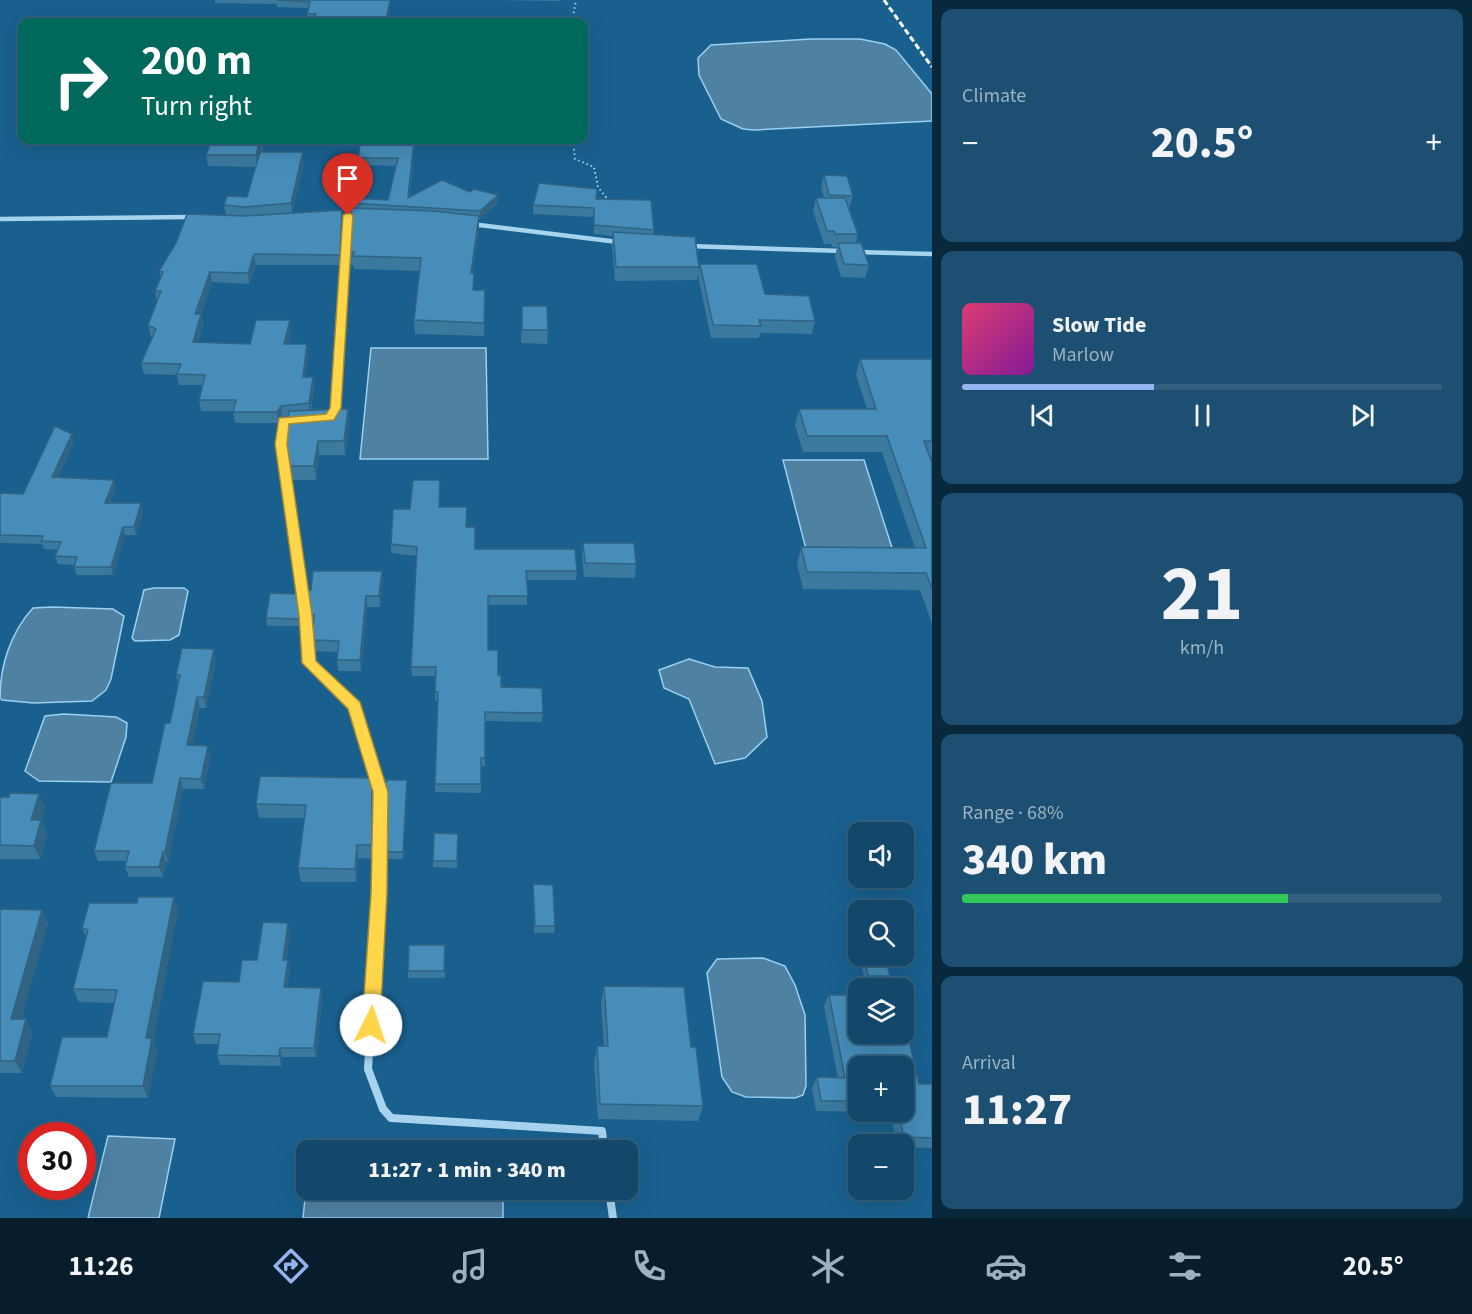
<!DOCTYPE html>
<meta charset="utf-8">
<style>
:root{--surface:#13486b;--page:#1c4f71;--text:#f1f3f6;--muted:#9db2c1;--line:#32607e;--accent:#95b2f1}
body{margin:0;font-family:"Source Sans 3",sans-serif;background:var(--page);color:var(--text);height:100vh;display:flex;flex-direction:column;font-size:22px;white-space:nowrap}
*{box-sizing:border-box;margin:0}
p{font-size:20px;color:var(--muted)}
.icon{flex:none;width:33px;height:33px;fill:none;stroke:currentColor;stroke-width:2;stroke-linecap:round;stroke-linejoin:round}
.map{position:relative;flex:1;overflow:hidden}
.sheet{display:flex;flex-direction:column;gap:9px;padding:9px;background:#0a283b;width:540px}
.sheet>*{flex:none}
.hud{position:absolute;left:18px;top:18px;width:570px;height:126px;border-radius:12px;box-shadow:0 6px 24px #0002,0 0 0 2px var(--line);background:#00695c;color:#fff;overflow:hidden}
.buttons{position:absolute;left:848px;top:822px;display:grid;gap:12px}
.buttons a{display:grid;place-items:center;width:66px;height:66px;border-radius:12px;background:var(--surface);box-shadow:0 6px 24px #0002,0 0 0 2px var(--line);font-size:30px}
.speed{position:absolute;left:18px;top:1122px;display:flex;gap:12px;font-size:30px;font-weight:700;text-align:center}
.speed>*{display:grid;place-content:center;width:78px;height:78px;border-radius:50%;background:var(--surface);box-shadow:0 6px 24px #0002,0 0 0 2px var(--line);line-height:1}
.speed .limit{border:9px solid #d22;background:#fff;color:#111}
.pin{position:absolute;display:grid;place-items:center;width:51px;height:51px;color:#fff;margin:-62px -26px;border-radius:50% 50% 50% 0;rotate:-45deg;box-shadow:0 0 6px #0007}
.pin .icon{rotate:45deg}
.me{position:absolute;width:66px;margin:-33px;rotate:4deg;stroke-linejoin:round;filter:drop-shadow(0 0 4px #0008)}
.turn{display:flex;align-items:center;gap:21px;height:126px;padding:0 24px;font-size:27px}
.turn .icon{width:78px;height:78px;stroke-width:2.5}
.turn b{display:block;font-size:42px;line-height:51px}
.big{font-size:45px;font-weight:800;line-height:1.1}
.sheet .card{flex:1;display:flex;flex-direction:column;justify-content:center;gap:9px;min-width:0;padding:0 21px;border-radius:12px;background:var(--page)}
.sheet .dial{align-items:center;gap:0}
.dial b{font-size:78px;line-height:1}
.song{display:flex;align-items:center;gap:18px}
.cover{width:72px;height:72px;border-radius:9px;background:linear-gradient(135deg,hsl(340 70% 55%),hsl(290 70% 35%))}
.played{height:6px;border-radius:3px;background:linear-gradient(90deg,var(--accent) 40%,var(--line) 40%)}
.keys{display:flex;justify-content:space-around;direction:ltr}
.heat{display:flex;justify-content:space-between;align-items:center;font-size:33px;direction:ltr}
.charge{height:9px;border-radius:4px;background:linear-gradient(90deg,#34c759 68%,var(--line) 0)}
.trip{position:absolute;left:296px;top:1140px;width:342px;height:60px;border-radius:12px;background:var(--surface);box-shadow:0 6px 24px #0002,0 0 0 2px var(--line);font-weight:800;line-height:60px;text-align:center}
.tab-bar{display:flex;height:96px;justify-content:space-around;align-items:center;background:#081d2b;color:var(--muted)}
.tab-bar .icon{width:42px;height:42px}
.tab-bar .on{color:var(--accent)}
.tab-bar b{font-size:27px;color:var(--text)}
main{display:flex;flex:1;min-height:0}
.map>svg:first-child{display:block}
.water{fill:#4f81a2;stroke:#9ad0f1;stroke-width:1.5}
.lines{fill:none;stroke-linecap:round;stroke-linejoin:round}
.path-far1{stroke:#a7d3ef;stroke-width:2;stroke-dasharray:1.5 3;stroke-linecap:butt}
.path{stroke:#a7d3ef;stroke-width:3;stroke-dasharray:2 4;stroke-linecap:butt}
.minor-far2{stroke:#a7d3ef;stroke-width:4.5}
.minor-far1{stroke:#a7d3ef;stroke-width:6}
.minor{stroke:#a7d3ef;stroke-width:8}
.rail{stroke:#fff;stroke-width:3;stroke-dasharray:6 3;stroke-linecap:butt}
.wall{fill:#3c799f;fill-rule:evenodd}
.shaded-wall{fill:#316382}
.building{fill:#468db9;stroke:#316382;stroke-width:1.5}
.route{fill:#ffd54a;stroke:#a68a30;stroke-width:1.5}
</style>
<main>
<div class="map">
<svg width="932" height="1218" viewBox="0 0 932 1218">
<rect width="100%" height="100%" fill="#19608f"/>
<!-- water -->
<path class="water" d="M 811,39 L 860,39 L 885,44 L 896,50 L 932,94 L 932,121 L 754,130 L 743,129 L 721,119 L 699,75 L 698,58 L 711,45 Z
M 371,348 L 486,348 L 488,459 L 360,459 Z
M 783,460 L 864,460 L 894,554 L 807,553 Z
M 154,588 L 184,588 L 188,591 L 179,635 L 170,640 L 135,641 L 132,638 L 144,590 Z
M 52,607 L 113,609 L 124,616 L 111,679 L 106,690 L 92,701 L 33,703 L 2,700 L 0,698 C 0,665 11,632 33,608 Z
M 689,659 L 715,667 L 748,668 L 762,701 L 767,737 L 745,758 L 715,764 L 689,699 L 664,688 L 659,670 Z
M 64,714 L 116,717 L 127,723 L 126,737 L 111,782 L 39,781 L 25,771 L 45,716 Z
M 763,958 L 785,966 L 795,985 L 805,1015 L 806,1086 L 803,1095 L 795,1098 L 746,1097 L 732,1092 L 722,1077 L 707,973 L 717,959 Z
M 108,1136 L 175,1139 L 159,1218 L 88,1218 Z
M 311,1145 L 471,1150 L 311,1150 Z
M 306,1189 L 503,1190 L 503,1218 L 303,1218 Z"/>
<g class="lines">
<!-- path-far1 -->
<path class="path-far1" d="M 572,22 L 576,0
M 573,140 L 575,159 L 594,167 L 598,187 L 609,201"/>
<!-- path -->
<path class="path" d="M 607,200 L 609,202"/>
<!-- minor-far2 -->
<path class="minor-far2" d="M 0,219 L 191,217
M 471,224 L 618,242
M 688,246 L 843,251
M 856,252 L 932,254
M 330,417 L 336,408 L 348,215
M 283,460 L 281,444 L 283,421 L 293,420"/>
<!-- minor-far1 -->
<path class="minor-far1" d="M 283,458 L 305,615 L 309,664 L 355,706 L 380,792"/>
<!-- minor -->
<path class="minor" d="M 379,790 L 379,893 L 368,1069 L 383,1109 L 391,1118 L 602,1131 L 604,1150
M 609,1190 L 613,1218"/>
<!-- rail -->
<path class="rail" d="M 884,0 L 932,67"/>
</g>
<!-- wall -->
<path class="wall" d="M 215,0 L 390,0 L 390,6 L 387,22 L 313,22 L 313,21 L 307,21 L 307,14 L 308,8 L 277,7 L 277,4 L 215,3 Z
M 500,0 L 561,0 L 561,1 Z
M 212,140 L 265,140 L 262,152 L 304,163 L 292,213 L 343,220 L 340,265 L 256,265 L 249,284 L 212,282 L 201,314 L 203,325 L 198,342 L 250,344 L 291,331 L 288,344 L 308,355 L 305,377 L 313,377 L 314,388 L 311,410 L 348,409 L 349,423 L 345,455 L 319,455 L 316,480 L 291,480 L 285,437 L 288,416 L 282,417 L 278,423 L 235,423 L 233,411 L 201,411 L 199,400 L 202,385 L 179,385 L 177,375 L 144,374 L 141,363 L 152,337 L 151,336 L 148,325 L 157,302 L 155,291 L 161,278 L 159,271 L 226,215 L 224,205 L 247,197 L 256,167 L 208,166 L 206,155 Z
M 415,140 L 410,198 L 470,192 L 498,195 L 498,203 L 480,219 L 479,219 L 479,229 L 472,273 L 474,290 L 485,290 L 484,336 L 415,334 L 414,320 L 420,271 L 354,269 L 353,265 L 349,265 L 348,252 L 351,211 L 350,203 L 388,200 L 396,166 L 359,165 L 358,158 Z
M 824,175 L 853,196 L 849,209 L 858,234 L 856,243 L 869,265 L 865,278 L 841,277 L 835,256 L 837,247 L 832,247 L 831,244 L 824,244 L 813,211 L 816,198 L 824,198 L 821,187 Z
M 596,199 L 654,230 L 653,235 L 699,267 L 697,280 L 615,281 L 612,245 L 613,236 L 594,234 L 594,217 L 533,214 L 533,205 Z
M 700,264 L 765,294 L 815,321 L 812,334 L 760,333 L 759,338 L 711,338 L 698,276 Z
M 522,306 L 548,330 L 547,344 L 521,343 Z
M 860,359 L 932,359 L 932,457 L 930,457 L 932,463 L 932,624 L 920,590 L 803,589 L 797,564 L 801,547 L 915,548 L 882,452 L 803,452 L 795,425 L 799,409 L 867,409 L 856,375 Z
M 74,442 L 58,477 L 116,488 L 110,503 L 143,511 L 136,535 L 125,535 L 113,575 L 77,575 L 74,567 L 75,565 L 58,564 L 55,556 L 58,550 L 44,549 L 42,544 L 0,543 L 0,493 L 23,494 Z
M 440,489 L 439,507 L 466,527 L 475,549 L 577,571 L 576,580 L 527,580 L 527,605 L 488,605 L 488,650 L 498,675 L 501,687 L 543,713 L 542,722 L 485,721 L 485,766 L 481,766 L 481,793 L 435,792 L 438,701 L 435,701 L 436,676 L 412,676 L 411,667 L 417,556 L 391,553 L 391,544 L 410,509 Z
M 583,543 L 636,564 L 635,578 L 584,577 L 582,557 Z
M 383,582 L 380,607 L 367,607 L 361,671 L 338,671 L 337,660 L 338,652 L 313,651 L 312,640 L 313,626 L 311,626 L 307,590 Z
M 297,594 L 301,626 L 267,626 L 266,618 Z
M 214,649 L 216,659 L 206,708 L 200,708 L 192,745 L 210,756 L 204,789 L 183,789 L 168,862 L 166,862 L 163,877 L 129,877 L 125,867 L 126,861 L 98,861 L 94,851 L 152,783 L 170,723 L 178,684 L 176,675 Z
M 372,778 L 373,791 L 373,859 L 358,858 L 356,882 L 301,882 L 298,868 L 305,818 L 259,818 L 256,804 Z
M 407,780 L 403,859 L 385,859 L 384,852 Z
M 39,794 L 45,808 L 41,820 L 47,834 L 40,859 L 0,859 L 0,797 Z
M 458,834 L 457,868 L 433,867 L 433,861 Z
M 533,884 L 555,926 L 554,933 L 534,933 Z
M 0,909 L 42,910 L 48,923 L 21,1019 L 32,1032 L 22,1073 L 0,1073 Z
M 178,910 L 153,1040 L 157,1050 L 148,1098 L 56,1097 L 50,1086 L 107,1037 L 115,1003 L 79,1002 L 73,989 L 86,937 L 82,928 Z
M 290,933 L 286,960 L 290,970 L 287,987 L 321,988 L 322,998 L 316,1057 L 282,1057 L 281,1066 L 220,1065 L 217,1055 L 219,1044 L 196,1044 L 193,1034 L 257,960 Z
M 445,945 L 445,978 L 408,978 L 408,971 Z
M 863,956 L 885,956 L 890,976 L 887,982 L 865,982 L 861,961 Z
M 604,986 L 691,1047 L 703,1106 L 698,1121 L 598,1119 L 594,1062 L 597,1046 L 604,1046 L 601,1003 Z
M 829,995 L 858,995 L 858,1034 L 903,1034 L 903,1031 L 907,1031 L 919,1084 L 932,1084 L 932,1148 L 903,1147 L 903,1144 L 897,1144 L 890,1112 L 816,1111 L 812,1088 L 817,1077 L 838,1078 L 824,1006 ZM 858,1066 L 903,1066 L 903,1112 L 858,1112 Z"/>
<!-- shaded-wall -->
<path class="shaded-wall" d="M 390,0 L 390,6 L 387,22 L 386,22 Z
M 260,140 L 265,140 L 257,167 L 256,155 Z
M 414,140 L 415,140 L 409,206 L 408,198 Z
M 303,152 L 304,163 L 292,214 L 291,203 Z
M 498,195 L 498,203 L 480,219 L 480,211 Z
M 342,210 L 343,220 L 340,265 L 340,255 Z
M 479,216 L 479,229 L 471,286 L 471,273 Z
M 254,254 L 256,265 L 249,284 L 248,273 Z
M 210,272 L 212,282 L 197,324 L 195,314 Z
M 201,314 L 203,325 L 195,353 L 193,342 Z
M 290,320 L 291,331 L 285,355 L 284,344 Z
M 307,344 L 308,355 L 304,388 L 303,377 Z
M 313,377 L 314,388 L 310,414 L 309,403 Z
M 281,406 L 282,417 L 278,423 L 277,412 Z
M 348,409 L 349,423 L 345,455 L 344,441 Z
M 72,434 L 74,442 L 55,485 L 52,477 Z
M 318,441 L 319,455 L 316,480 L 314,466 Z
M 114,480 L 116,488 L 107,511 L 105,503 Z
M 141,503 L 143,511 L 136,535 L 134,527 Z
M 123,527 L 125,535 L 113,575 L 111,567 Z
M 382,571 L 383,582 L 380,607 L 379,596 Z
M 366,596 L 367,607 L 361,671 L 360,660 Z
M 214,649 L 216,659 L 206,708 L 204,697 Z
M 197,697 L 200,708 L 190,756 L 187,745 Z
M 208,746 L 210,756 L 204,789 L 201,779 Z
M 180,778 L 183,789 L 168,862 L 165,852 Z
M 372,778 L 373,791 L 373,859 L 372,845 Z
M 407,780 L 407,787 L 403,859 L 403,852 Z
M 39,794 L 45,808 L 37,834 L 31,820 Z
M 41,820 L 47,834 L 40,859 L 34,846 Z
M 357,845 L 358,858 L 356,882 L 355,869 Z
M 163,852 L 166,862 L 163,877 L 159,867 Z
M 174,897 L 178,910 L 153,1040 L 157,1050 L 148,1098 L 143,1086 L 146,1038 Z
M 42,910 L 48,923 L 18,1032 L 11,1019 Z
M 288,923 L 290,933 L 285,970 L 283,960 Z
M 288,960 L 290,970 L 286,997 L 284,987 Z
M 321,988 L 322,998 L 316,1057 L 314,1048 Z
M 26,1019 L 32,1032 L 22,1073 L 15,1061 Z
M 280,1048 L 282,1057 L 281,1066 L 279,1056 Z"/>
<!-- building -->
<path class="building" d="M 277,0 L 390,0 L 386,21 L 363,20 L 363,22 L 313,21 L 316,14 L 307,14 L 310,2 Z
M 212,140 L 260,140 L 256,155 L 206,155 Z
M 361,140 L 414,140 L 408,198 L 442,180 L 470,192 L 474,189 L 498,195 L 480,211 L 350,203 L 351,198 L 388,200 L 398,158 L 358,158 Z
M 260,152 L 303,152 L 291,203 L 245,207 L 224,205 L 227,196 L 247,197 Z
M 824,175 L 847,176 L 853,196 L 829,195 Z
M 539,183 L 597,189 L 596,199 L 651,200 L 654,230 L 594,225 L 594,208 L 533,205 Z
M 816,198 L 845,198 L 858,234 L 835,234 L 834,231 L 827,231 Z
M 351,208 L 433,211 L 479,216 L 471,273 L 474,273 L 473,290 L 485,290 L 484,323 L 414,320 L 421,258 L 353,256 L 354,252 L 348,252 Z
M 342,210 L 340,255 L 254,254 L 248,273 L 210,272 L 195,314 L 201,314 L 193,342 L 250,344 L 256,320 L 290,320 L 284,344 L 307,344 L 303,377 L 313,377 L 309,403 L 281,406 L 277,412 L 233,412 L 236,400 L 199,400 L 205,375 L 177,374 L 181,364 L 141,363 L 156,329 L 148,325 L 161,291 L 155,291 L 163,272 L 159,271 L 176,243 L 187,214 L 245,216 Z
M 613,232 L 695,237 L 699,267 L 616,267 Z
M 838,243 L 861,243 L 869,265 L 844,264 Z
M 700,264 L 757,264 L 765,294 L 809,296 L 815,321 L 759,320 L 761,326 L 713,325 Z
M 522,306 L 547,306 L 548,330 L 522,330 Z
M 860,359 L 932,359 L 932,441 L 924,441 L 932,463 L 932,589 L 926,573 L 807,572 L 801,547 L 926,548 L 887,436 L 807,436 L 799,409 L 876,409 Z
M 348,409 L 344,441 L 318,441 L 314,466 L 290,466 L 285,437 L 289,411 Z
M 55,426 L 72,434 L 52,477 L 114,480 L 105,503 L 141,503 L 134,527 L 123,527 L 111,567 L 74,567 L 77,557 L 55,556 L 61,542 L 41,541 L 43,536 L 0,535 L 0,493 L 23,494 Z
M 413,480 L 440,480 L 439,507 L 467,507 L 466,527 L 475,527 L 475,549 L 575,549 L 577,571 L 526,571 L 528,596 L 488,596 L 488,650 L 498,650 L 498,675 L 501,675 L 501,687 L 542,688 L 543,713 L 485,712 L 485,758 L 481,758 L 481,784 L 435,784 L 438,692 L 435,692 L 436,667 L 411,667 L 417,547 L 391,544 L 393,509 L 410,509 Z
M 583,543 L 634,543 L 636,564 L 585,563 Z
M 313,571 L 382,571 L 379,596 L 366,596 L 360,660 L 337,660 L 339,641 L 312,640 L 314,615 L 310,615 L 307,590 L 311,590 Z
M 270,593 L 297,594 L 300,619 L 266,618 Z
M 182,648 L 214,649 L 204,697 L 197,697 L 187,745 L 208,746 L 201,779 L 180,778 L 165,852 L 163,852 L 159,867 L 125,867 L 129,851 L 94,851 L 111,783 L 152,783 L 165,723 L 170,723 L 180,675 L 176,675 Z
M 260,776 L 372,778 L 372,845 L 357,845 L 355,869 L 298,868 L 306,805 L 256,804 Z
M 387,780 L 407,780 L 403,852 L 384,852 L 384,786 Z
M 10,793 L 39,794 L 31,820 L 41,820 L 34,846 L 0,845 L 0,797 L 9,797 Z
M 434,833 L 458,834 L 457,861 L 433,861 Z
M 533,884 L 553,885 L 555,926 L 535,926 Z
M 138,897 L 174,897 L 146,1038 L 152,1038 L 143,1086 L 50,1086 L 62,1037 L 107,1037 L 117,990 L 73,989 L 88,930 L 82,928 L 89,903 L 137,903 Z
M 0,909 L 42,910 L 11,1019 L 26,1019 L 15,1061 L 0,1061 Z
M 263,922 L 288,923 L 283,960 L 288,960 L 284,987 L 321,988 L 314,1048 L 280,1048 L 279,1056 L 217,1055 L 220,1034 L 193,1034 L 203,981 L 239,982 L 242,960 L 257,960 Z
M 409,945 L 445,945 L 444,971 L 408,971 Z
M 864,956 L 885,956 L 890,976 L 868,976 Z
M 604,986 L 684,987 L 691,1047 L 696,1047 L 703,1106 L 600,1104 L 597,1046 L 608,1046 Z
M 829,995 L 858,995 L 858,1034 L 903,1034 L 903,1031 L 907,1031 L 919,1084 L 932,1084 L 932,1138 L 904,1137 L 898,1112 L 903,1112 L 903,1066 L 858,1066 L 858,1101 L 821,1101 L 817,1077 L 845,1078 Z"/>
<!-- route -->
<path class="route" d="M 348,212 L 353,215 L 341,408 L 334,420 L 289,424 L 287,444 L 312,615 L 316,661 L 360,702 L 388,792 L 387,893 L 380,1025 L 377,1031 L 371,1034 L 365,1031 L 362,1025 L 371,893 L 373,792 L 348,709 L 302,663 L 299,615 L 275,444 L 279,418 L 326,414 L 330,408 L 343,215 Z"/>
</svg>
<div class="buttons">
<a><svg class="icon" aria-label="sound" viewBox="0 0 24 24"><path d="M4 9h4l5-4v14l-5-4H4zM17 9q2 3 0 6"/></svg></a>
<a><svg class="icon" aria-label="search" viewBox="0 0 24 24"><circle cx="10" cy="10" r="6"/><path d="M15 15l6 6"/></svg></a>
<a><svg class="icon" aria-label="layers" viewBox="0 0 24 24"><path d="M12 4l9 5-9 5-9-5zM3 14l9 5 9-5"/></svg></a>
<a>+</a>
<a>−</a>
</div>
<div class="speed"><div class="limit">30</div></div>
<div class="pin" style="left:348px;top:215px;background:#d93025"><svg class="icon" aria-label="arrive" viewBox="0 0 24 24"><path d="M6 21V4h12l-3 4 3 4H6"/></svg></div>
<svg class="me" style="left:371px;top:1025px" viewBox="-20 -20 40 40"><circle r="19" fill="#fff"/><path d="M0-13L10 11 0 6-10 11z" fill="#ffd54a"/></svg>
<div class="trip">11:27 · 1 min · 340 m</div>
<div class="hud">
<div class="turn"><svg class="icon" aria-label="right" viewBox="0 0 24 24"><path d="M7 20v-9h11M14 6l5 5-5 5"/></svg><div><b>200 m</b>Turn right</div></div>
</div>
</div>
<section class="sheet">
<div class="card"><p>Climate</p>
<div class="heat"><a>−</a><b class="big">20.5°</b><a>+</a></div>
</div>
<div class="card">
<div class="song"><i class="cover"></i><div><b>Slow Tide</b><p>Marlow</p></div></div>
<div class="played"></div>
<div class="keys"><svg class="icon" aria-label="previous" viewBox="0 0 24 24"><path d="M18 5L8 12l10 7zM5 5v14"/></svg><svg class="icon" aria-label="pause" viewBox="0 0 24 24"><path d="M8 5v14M16 5v14"/></svg><svg class="icon" aria-label="next" viewBox="0 0 24 24"><path d="M6 5l10 7-10 7zM19 5v14"/></svg></div>
</div>
<div class="card dial"><b>21</b><p>km/h</p></div>
<div class="card"><p>Range · 68%</p><b class="big">340 km</b><div class="charge"></div></div>
<div class="card"><p>Arrival</p><b class="big">11:27</b></div>
</section>
</main>
<nav class="tab-bar">
<b>11:26</b>
<svg class="icon on" aria-label="directions" viewBox="0 0 24 24"><path d="M12 3l9 9-9 9-9-9zM9 14v-3h6M13 9l2 2-2 2"/></svg>
<svg class="icon" aria-label="music" viewBox="0 0 24 24"><path d="M9 18V5l10-2v13"/><circle cx="6" cy="18" r="3"/><circle cx="16" cy="16" r="3"/></svg>
<svg class="icon" aria-label="phone" viewBox="0 0 24 24"><path d="M5 4h4l2 5-3 2q2 4 5 5l2-3 5 2v4C11 20 4 13 5 4z"/></svg>
<svg class="icon" aria-label="climate" viewBox="0 0 24 24"><path d="M12 3v18M4 7l16 10M4 17L20 7"/></svg>
<svg class="icon" aria-label="car" viewBox="0 0 24 24"><path d="M5 17H2v-5l4-1 3-4h7l3 4 3 1v5h-3M9 17h6M6 11h13"/><circle cx="7" cy="17" r="2"/><circle cx="17" cy="17" r="2"/></svg>
<svg class="icon" aria-label="filters" viewBox="0 0 24 24"><path d="M4 7h16M4 17h16"/><circle cx="9" cy="7" r="2"/><circle cx="15" cy="17" r="2"/></svg>
<b>20.5°</b>
</nav>
